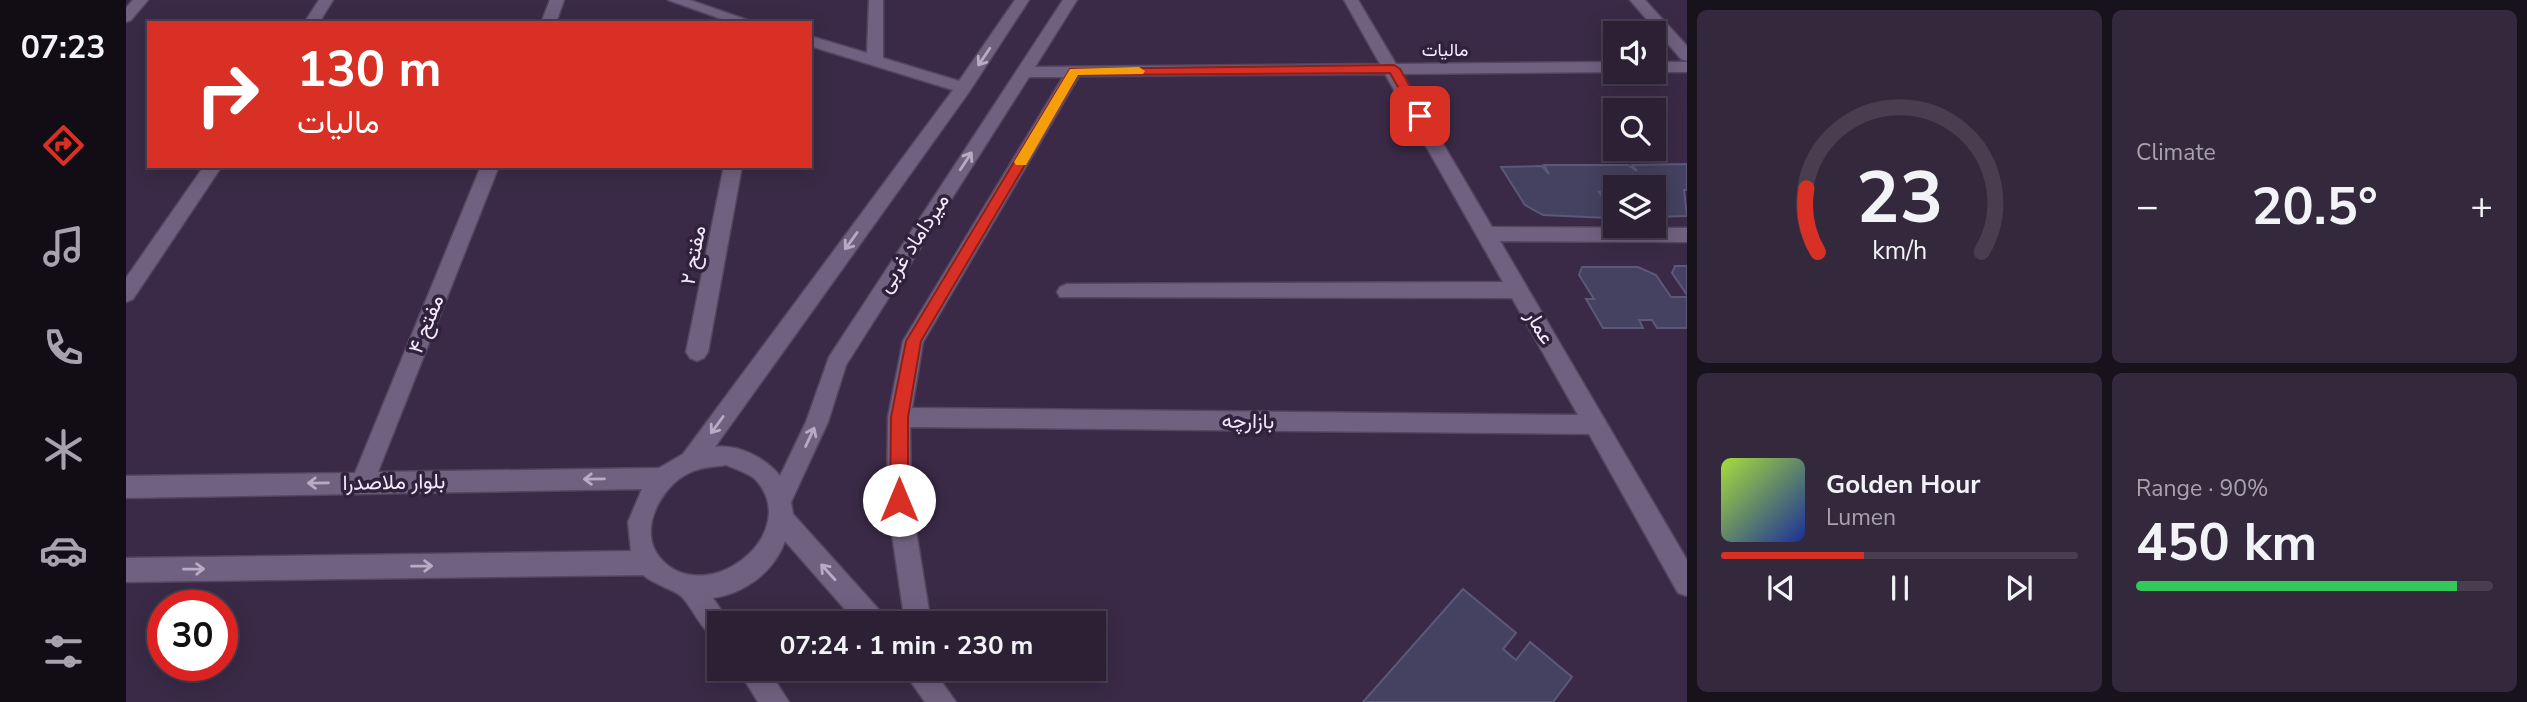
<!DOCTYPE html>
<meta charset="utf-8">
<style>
:root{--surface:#2c2035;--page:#34283d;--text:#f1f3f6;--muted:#a6a3ad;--line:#483e50;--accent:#d93025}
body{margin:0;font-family:"Nunito Sans",Vazirmatn,sans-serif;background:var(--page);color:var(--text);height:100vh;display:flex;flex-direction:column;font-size:26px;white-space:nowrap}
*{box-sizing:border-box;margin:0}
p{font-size:23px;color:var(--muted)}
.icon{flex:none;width:38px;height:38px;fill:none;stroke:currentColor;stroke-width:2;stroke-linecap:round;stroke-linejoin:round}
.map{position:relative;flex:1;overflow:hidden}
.details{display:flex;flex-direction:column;gap:10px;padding:10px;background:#18121d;width:840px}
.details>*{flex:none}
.guide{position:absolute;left:21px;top:21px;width:665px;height:147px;border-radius:0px;box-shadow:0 4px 18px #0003,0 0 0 2px var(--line);background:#d93025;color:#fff;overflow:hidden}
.fabs{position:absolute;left:1477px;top:21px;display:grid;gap:14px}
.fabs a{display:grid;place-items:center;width:63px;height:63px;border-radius:0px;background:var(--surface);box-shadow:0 4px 18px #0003,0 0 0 2px var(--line);font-size:35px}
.speed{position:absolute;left:21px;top:590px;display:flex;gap:14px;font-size:35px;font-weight:700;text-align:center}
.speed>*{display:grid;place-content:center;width:91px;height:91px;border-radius:50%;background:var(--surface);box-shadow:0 4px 18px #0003,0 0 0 2px var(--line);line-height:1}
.speed .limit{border:10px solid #d22;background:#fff;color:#111}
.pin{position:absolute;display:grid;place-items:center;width:60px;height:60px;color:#fff;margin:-30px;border-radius:14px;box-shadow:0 4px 10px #0006}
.me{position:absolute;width:77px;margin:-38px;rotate:0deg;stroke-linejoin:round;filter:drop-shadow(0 0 5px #0008)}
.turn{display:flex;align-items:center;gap:24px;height:147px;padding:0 35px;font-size:32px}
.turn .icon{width:91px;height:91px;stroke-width:2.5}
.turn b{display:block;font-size:49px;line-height:60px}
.big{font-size:52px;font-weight:700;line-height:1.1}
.details .card{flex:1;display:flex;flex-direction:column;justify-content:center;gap:10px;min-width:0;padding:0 24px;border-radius:10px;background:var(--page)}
.details .dial{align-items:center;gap:0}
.dial svg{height:182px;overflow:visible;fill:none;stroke:var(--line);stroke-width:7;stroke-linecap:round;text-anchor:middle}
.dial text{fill:var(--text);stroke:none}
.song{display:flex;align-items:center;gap:21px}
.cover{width:84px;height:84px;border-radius:10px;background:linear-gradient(135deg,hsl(80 70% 55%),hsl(230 70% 35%))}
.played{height:7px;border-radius:4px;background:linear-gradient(90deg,var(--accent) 40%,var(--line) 40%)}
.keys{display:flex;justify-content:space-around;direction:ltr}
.heat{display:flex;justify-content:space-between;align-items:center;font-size:38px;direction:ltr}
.charge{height:10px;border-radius:5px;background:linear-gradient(90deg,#34c759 90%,var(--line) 0)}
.details .tiles{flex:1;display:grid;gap:10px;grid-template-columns:repeat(2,1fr)}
.trip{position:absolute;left:581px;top:611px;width:399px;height:70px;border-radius:0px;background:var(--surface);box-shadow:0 4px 18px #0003,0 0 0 2px var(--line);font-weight:700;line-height:70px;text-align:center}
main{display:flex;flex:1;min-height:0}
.dock{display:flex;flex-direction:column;width:126px;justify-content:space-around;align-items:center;background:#120d15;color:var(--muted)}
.dock .icon{width:49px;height:49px}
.dock .selected{color:var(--accent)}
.dock b{font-size:32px;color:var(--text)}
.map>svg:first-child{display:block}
.building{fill:#454261;stroke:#5c5879;stroke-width:2}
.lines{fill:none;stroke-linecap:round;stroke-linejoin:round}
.minor-casing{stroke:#53465e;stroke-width:3}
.minor{fill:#716180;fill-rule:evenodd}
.oneway{stroke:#b8acc4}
.route{fill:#d93025;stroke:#8d1f18;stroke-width:2}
.slow{fill:#f59e0b}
.labels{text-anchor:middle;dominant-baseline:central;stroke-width:7;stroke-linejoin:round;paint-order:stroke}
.far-street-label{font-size:18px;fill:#f3e9fb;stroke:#30213c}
.street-label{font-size:21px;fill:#f3e9fb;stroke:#30213c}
</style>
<main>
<nav class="dock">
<b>07:23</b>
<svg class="icon selected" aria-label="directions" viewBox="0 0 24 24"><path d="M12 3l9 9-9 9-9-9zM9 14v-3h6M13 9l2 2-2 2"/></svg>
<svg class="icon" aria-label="music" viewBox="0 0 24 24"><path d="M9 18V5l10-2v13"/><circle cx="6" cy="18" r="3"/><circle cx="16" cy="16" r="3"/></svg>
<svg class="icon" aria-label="phone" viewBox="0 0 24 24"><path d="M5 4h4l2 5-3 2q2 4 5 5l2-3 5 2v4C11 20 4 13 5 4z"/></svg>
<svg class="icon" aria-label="climate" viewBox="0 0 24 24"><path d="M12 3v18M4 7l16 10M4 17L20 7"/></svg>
<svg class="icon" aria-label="car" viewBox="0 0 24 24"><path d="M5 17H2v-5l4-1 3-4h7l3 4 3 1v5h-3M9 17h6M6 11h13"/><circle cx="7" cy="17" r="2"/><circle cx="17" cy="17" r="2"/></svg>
<svg class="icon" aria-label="filters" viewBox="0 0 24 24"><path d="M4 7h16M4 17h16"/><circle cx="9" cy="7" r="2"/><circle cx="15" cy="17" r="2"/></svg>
</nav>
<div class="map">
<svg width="1561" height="702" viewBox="0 0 1561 702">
<rect width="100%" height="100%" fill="#3a2a47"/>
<!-- building -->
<path class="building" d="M 1561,164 L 1561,190 L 1558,190 L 1561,216 L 1528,217 L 1528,187 L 1489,187 L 1489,193 L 1473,192 L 1486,211 L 1482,218 L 1417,215 L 1399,205 L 1375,167 L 1416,166 L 1423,174 L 1418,165 L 1502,165 L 1511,171 L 1506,165 Z
M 1549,266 L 1561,266 L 1561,295 L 1546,273 Z
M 1456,267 L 1512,267 L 1530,275 L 1545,297 L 1561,297 L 1561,328 L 1531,328 L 1526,320 L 1513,320 L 1517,328 L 1477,328 L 1460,299 L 1468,299 L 1453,275 Z
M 1337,589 L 1390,633 L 1377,649 L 1390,660 L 1404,642 L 1446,677 L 1427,702 L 1237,702 Z"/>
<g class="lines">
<!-- minor casing -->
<g class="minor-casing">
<path id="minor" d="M 7,0 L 22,0 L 5,20 L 0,22 L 0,8 Z
M 193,0 L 207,0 L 193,23 L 178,23 Z
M 424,0 L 438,0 L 430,23 L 415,23 Z
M 542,0 L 564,0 L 630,23 L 607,23 Z
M 743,0 L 757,0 L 757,58 L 833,81 L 889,0 L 903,0 L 843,92 L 589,447 C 612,444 640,458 654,476 L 680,422 L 703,357 L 937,0 L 951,0 L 909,67 L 1254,64 L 1218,0 L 1232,0 L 1270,64 L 1489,62 L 1489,72 L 1276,74 L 1366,227 L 1561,228 L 1561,242 L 1374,241 L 1561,560 L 1561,596 L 1552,593 L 1463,434 L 784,427 L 785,500 L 805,623 L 779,623 L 761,500 L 762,417 L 777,341 L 937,77 L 903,77 L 720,365 L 702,422 L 665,502 L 667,514 L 757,614 L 761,623 L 731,623 L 659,541 C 648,572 619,593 587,598 L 604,623 L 593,623 L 593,640 C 575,632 569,611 556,597 C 550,590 528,585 517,575 L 0,582 L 0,558 L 505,551 L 502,522 L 516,489 L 0,498 L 0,476 L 229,473 L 355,166 L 373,166 L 252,472 L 533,468 L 557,454 L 827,90 L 684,46 L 684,36 L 741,53 ZM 1259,74 L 1377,282 L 941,284 L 934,287 L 931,292 L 934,297 L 1386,298 L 1452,415 L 786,408 L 797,342 L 953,76 ZM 600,465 C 609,469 622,473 629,479 C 679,532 582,610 535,559 C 510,532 535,486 563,473 C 574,467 588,467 600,465 Z
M 1504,0 L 1519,0 L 1561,46 L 1561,61 L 1555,59 Z
M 1528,62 L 1561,62 L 1561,72 L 1527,72 Z
M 78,166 L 96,166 L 7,299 L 0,302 L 0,278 Z
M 598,166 L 616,166 L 582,352 L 578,358 L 571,361 L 564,358 L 560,352 Z
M 611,668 L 641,668 L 663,702 L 632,702 Z
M 775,668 L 806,668 L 830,702 L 799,702 Z"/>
</g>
<!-- minor -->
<use href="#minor" class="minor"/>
</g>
<!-- one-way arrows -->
<defs><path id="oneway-shaft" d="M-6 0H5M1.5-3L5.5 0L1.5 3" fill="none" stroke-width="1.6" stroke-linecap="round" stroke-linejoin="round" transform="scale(1.75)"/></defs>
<g class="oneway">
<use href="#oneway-shaft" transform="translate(858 57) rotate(124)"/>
<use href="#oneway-shaft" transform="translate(840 161) rotate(-57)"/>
<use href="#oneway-shaft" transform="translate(725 241) rotate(126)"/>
<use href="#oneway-shaft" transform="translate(591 425) rotate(126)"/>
<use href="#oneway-shaft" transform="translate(684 437) rotate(-65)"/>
<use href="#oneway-shaft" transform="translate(468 479) rotate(179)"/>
<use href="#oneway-shaft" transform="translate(192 483) rotate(179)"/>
<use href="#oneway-shaft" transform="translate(296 566) rotate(-1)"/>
<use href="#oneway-shaft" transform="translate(68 569) rotate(-1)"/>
<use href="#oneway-shaft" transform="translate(702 572) rotate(-132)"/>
</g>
<!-- route -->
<path class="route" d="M 1268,65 L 1274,69 L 1301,116 L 1299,119 L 1290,119 L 1264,73 L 952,75 L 795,341 L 782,417 L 782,500 L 779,506 L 773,508 L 767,506 L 764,500 L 765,417 L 780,341 L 944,69 Z"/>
<!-- slow -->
<path class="slow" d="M 1013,67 L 1019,71 L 1017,74 L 952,75 L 900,165 L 890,165 L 888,162 L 944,69 Z"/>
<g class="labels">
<!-- far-street labels -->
<g class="far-street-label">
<text x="1319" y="50">مالیات</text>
</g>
<!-- street labels -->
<g class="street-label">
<text transform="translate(787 243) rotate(-57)">میرداماد غربی</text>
<text transform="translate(567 255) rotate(-79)">مفتح ۲</text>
<text transform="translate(300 324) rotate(-68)">مفتح ۴</text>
<text transform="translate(1414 327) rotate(60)">عمار</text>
<text transform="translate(1122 421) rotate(1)">بازارچه</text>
<text transform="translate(268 482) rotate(-1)">بلوار ملاصدرا</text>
</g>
</g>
</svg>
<div class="fabs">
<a><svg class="icon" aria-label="sound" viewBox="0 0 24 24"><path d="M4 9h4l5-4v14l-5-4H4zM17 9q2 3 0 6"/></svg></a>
<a><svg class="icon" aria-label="search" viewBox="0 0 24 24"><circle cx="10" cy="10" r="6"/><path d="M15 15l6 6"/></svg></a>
<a><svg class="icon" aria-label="layers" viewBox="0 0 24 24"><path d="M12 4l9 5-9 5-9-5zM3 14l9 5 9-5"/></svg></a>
</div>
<div class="speed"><div class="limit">30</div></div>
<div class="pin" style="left:1294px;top:116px;background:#d93025"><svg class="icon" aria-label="arrive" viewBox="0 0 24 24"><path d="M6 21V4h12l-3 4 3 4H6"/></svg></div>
<svg class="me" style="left:773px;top:500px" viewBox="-20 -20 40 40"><circle r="19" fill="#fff"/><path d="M0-13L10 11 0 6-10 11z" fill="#d93025"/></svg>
<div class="trip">07:24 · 1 min · 230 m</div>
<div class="guide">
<div class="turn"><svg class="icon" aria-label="right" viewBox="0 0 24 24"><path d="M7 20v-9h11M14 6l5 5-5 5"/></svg><div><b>130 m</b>مالیات</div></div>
</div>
</div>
<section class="details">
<div class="tiles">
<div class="card dial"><svg viewBox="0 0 100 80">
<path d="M14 69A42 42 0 1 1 86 69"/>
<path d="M14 69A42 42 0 0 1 9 41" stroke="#d93025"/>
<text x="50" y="56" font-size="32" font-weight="700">23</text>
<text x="50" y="72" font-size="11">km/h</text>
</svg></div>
<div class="card"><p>Climate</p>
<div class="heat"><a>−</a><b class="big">20.5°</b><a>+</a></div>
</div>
<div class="card">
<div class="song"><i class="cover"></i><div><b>Golden Hour</b><p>Lumen</p></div></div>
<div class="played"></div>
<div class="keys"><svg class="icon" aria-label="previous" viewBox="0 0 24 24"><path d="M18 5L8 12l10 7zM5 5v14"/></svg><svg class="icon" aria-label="pause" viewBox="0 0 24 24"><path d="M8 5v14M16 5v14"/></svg><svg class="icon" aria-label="next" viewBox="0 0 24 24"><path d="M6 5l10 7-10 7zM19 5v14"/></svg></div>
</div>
<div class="card"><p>Range · 90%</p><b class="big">450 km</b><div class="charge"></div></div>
</div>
</section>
</main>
